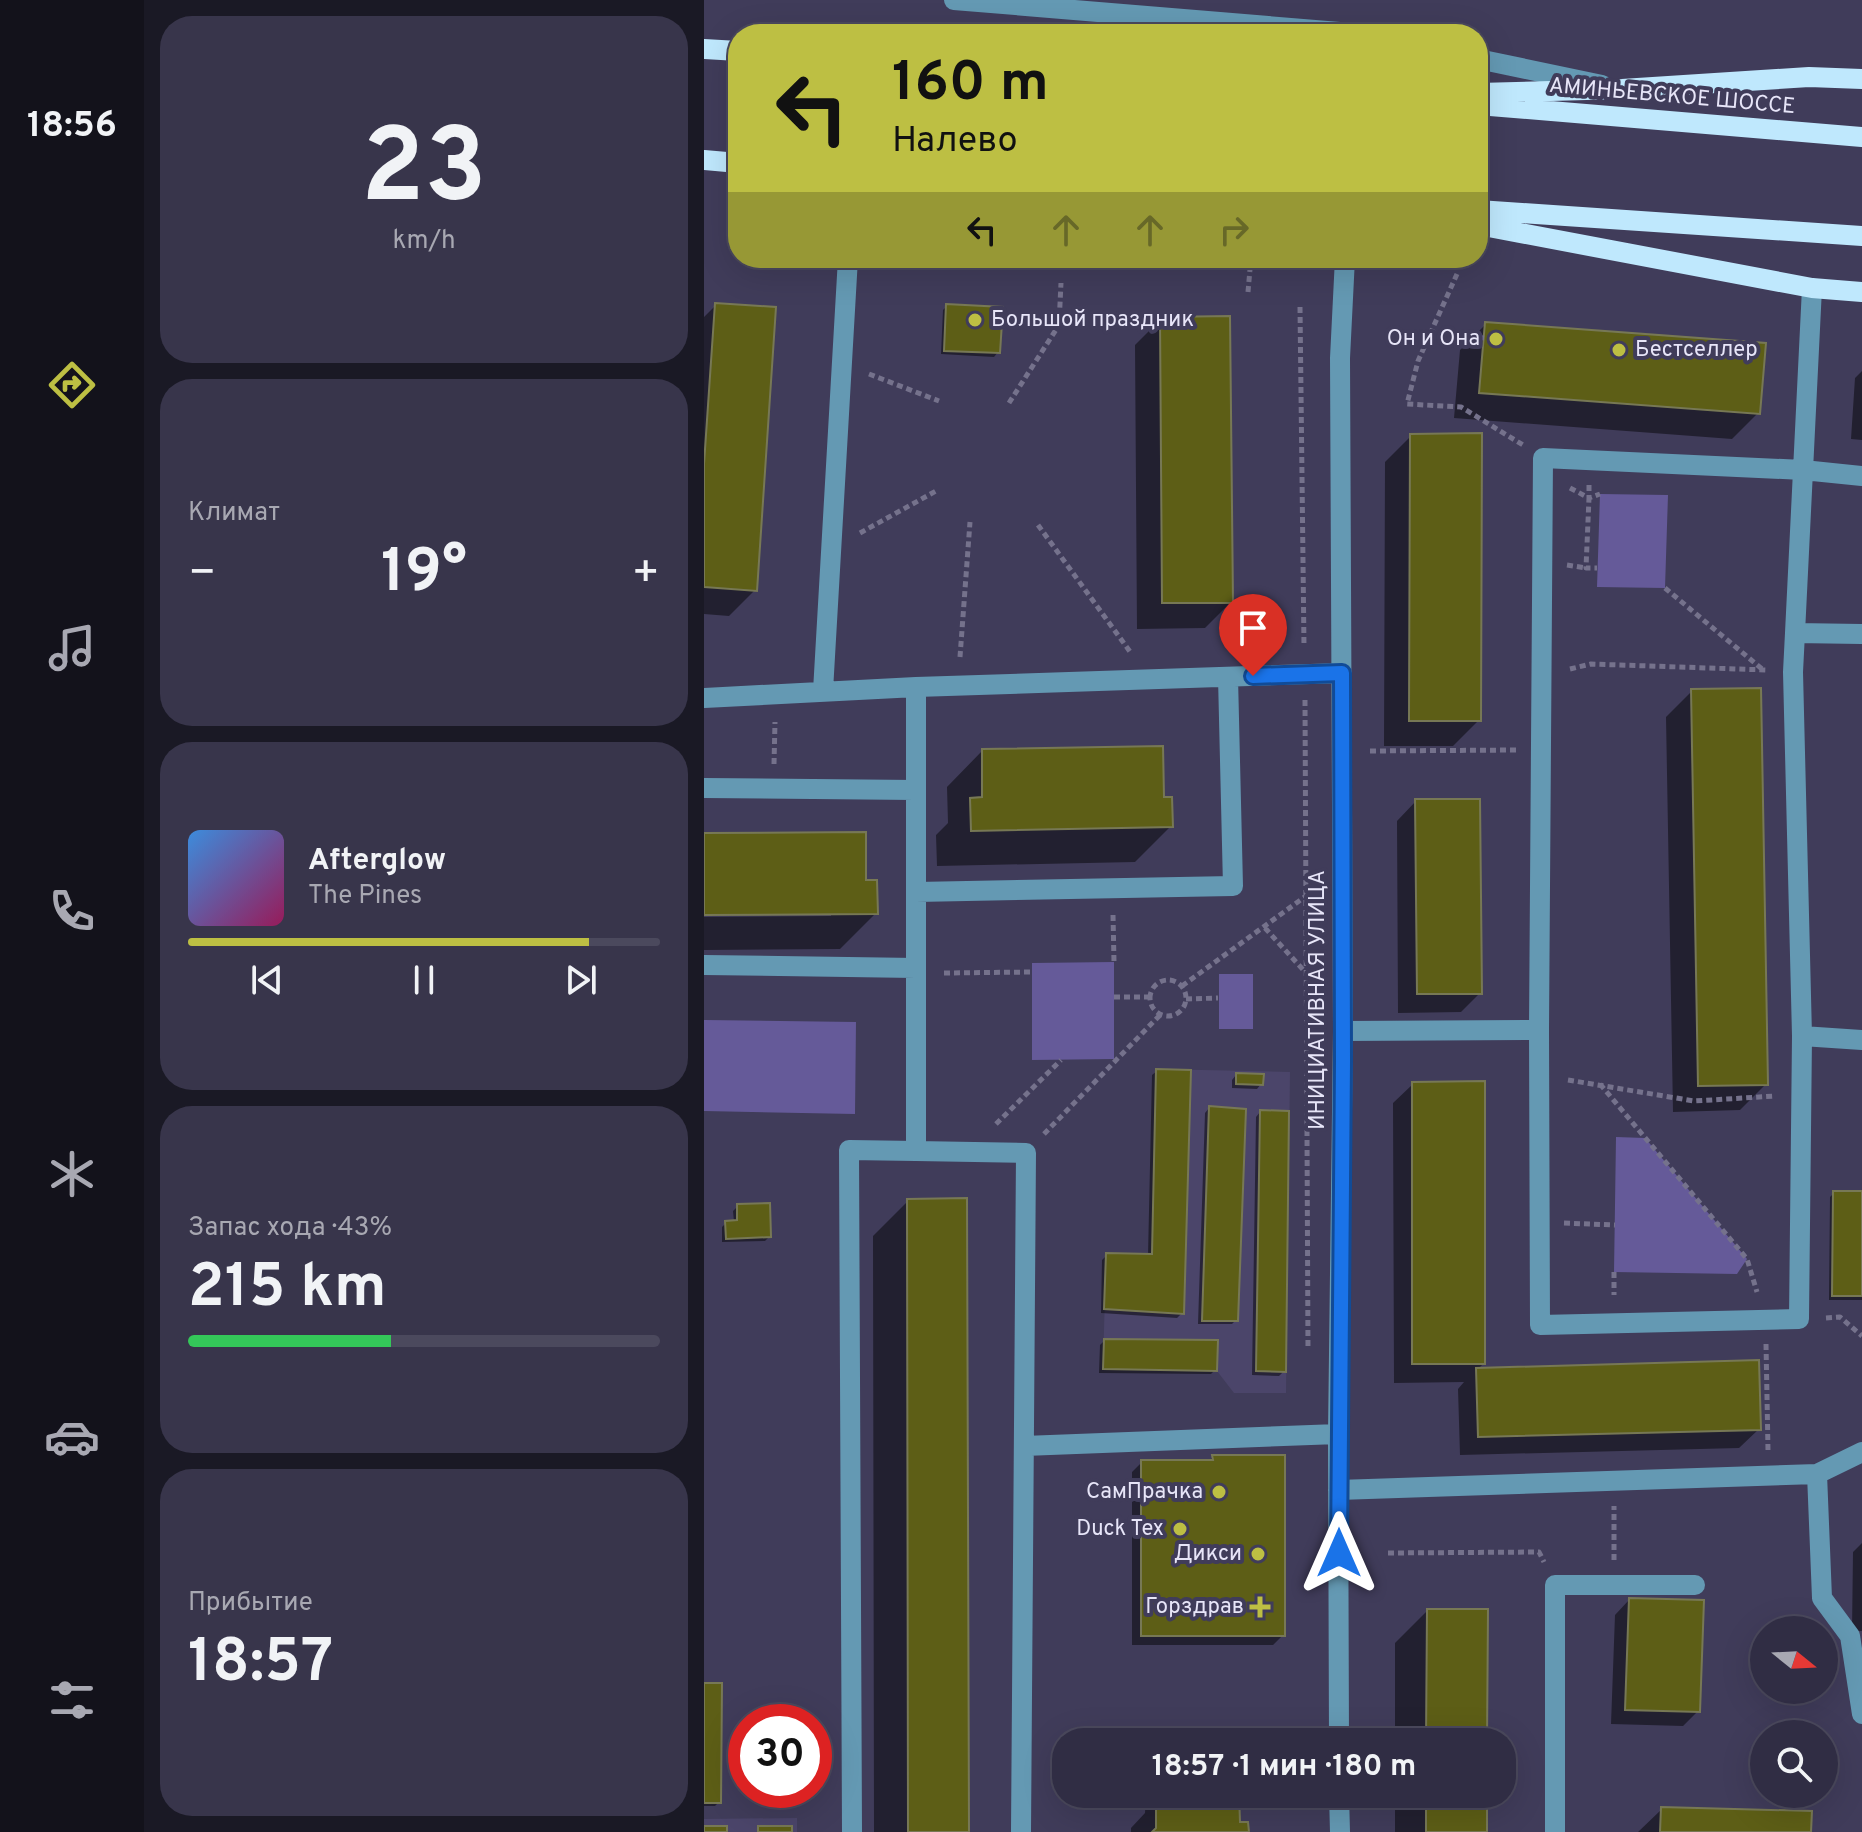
<!DOCTYPE html>
<html lang="ru">
<meta charset="utf-8">
<style>
:root{--surface:#302d44;--page:#38354b;--text:#f1f3f6;--muted:#a8a8b2;--line:#4b495d;--accent:#bdbf43}
body{margin:0;font-family:Overpass,sans-serif;background:var(--page);color:var(--text);height:100vh;display:flex;flex-direction:column;font-size:30px;white-space:nowrap}
*{box-sizing:border-box;margin:0}
p{font-size:26px;color:var(--muted)}
.icon{flex:none;width:44px;height:44px;fill:none;stroke:currentColor;stroke-width:2;stroke-linecap:round;stroke-linejoin:round}
.map{position:relative;flex:1;overflow:hidden}
.details{display:flex;flex-direction:column;gap:16px;padding:16px;background:#1a1925;width:560px}
.details>*{flex:none}
.guide{position:absolute;left:24px;top:24px;width:760px;height:244px;border-radius:32px;box-shadow:0 8px 32px #0002,0 0 0 2px var(--line);background:#bdbf43;color:#111;overflow:hidden}
.needle{width:52px;rotate:108deg}
.tools{position:absolute;left:1046px;top:1616px;display:grid;gap:16px}
.tools a{display:grid;place-items:center;width:88px;height:88px;border-radius:50%;background:var(--surface);box-shadow:0 8px 32px #0002,0 0 0 2px var(--line);font-size:40px}
.speed{position:absolute;left:24px;top:1704px;display:flex;gap:16px;font-size:40px;font-weight:700;text-align:center}
.speed>*{display:grid;place-content:center;width:104px;height:104px;border-radius:50%;background:var(--surface);box-shadow:0 8px 32px #0002,0 0 0 2px var(--line);line-height:1}
.speed .limit{border:12px solid #d22;background:#fff;color:#111}
.pin{position:absolute;display:grid;place-items:center;width:68px;height:68px;color:#fff;margin:-82px -34px;border-radius:50% 50% 50% 0;rotate:-45deg;box-shadow:0 0 8px #0007}
.pin .icon{rotate:45deg}
.me{position:absolute;width:88px;margin:-44px;rotate:0deg;stroke-linejoin:round;filter:drop-shadow(0 0 6px #0008)}
.turn{display:flex;align-items:center;gap:28px;height:168px;padding:0 32px;font-size:36px}
.turn .icon{width:104px;height:104px;stroke-width:2.5}
.turn b{display:block;font-size:56px;line-height:68px}
.lanes{display:flex;align-items:center;height:76px;padding:0 32px;background:#0003;justify-content:center;gap:40px;direction:ltr}
.lanes .off{opacity:.35}
.big{font-size:60px;font-weight:700;line-height:1.1}
.details .card{flex:1;display:flex;flex-direction:column;justify-content:center;gap:12px;min-width:0;padding:0 28px;border-radius:32px;background:var(--page)}
.details .dial{align-items:center;gap:0}
.dial b{font-size:104px;line-height:1}
.song{display:flex;align-items:center;gap:24px}
.cover{width:96px;height:96px;border-radius:12px;background:linear-gradient(135deg,hsl(210 70% 55%),hsl(330 70% 35%))}
.played{height:8px;border-radius:4px;background:linear-gradient(90deg,var(--accent) 85%,var(--line) 85%)}
.keys{display:flex;justify-content:space-around;direction:ltr}
.heat{display:flex;justify-content:space-between;align-items:center;font-size:44px;direction:ltr}
.charge{height:12px;border-radius:6px;background:linear-gradient(90deg,#34c759 43%,var(--line) 0)}
.trip{position:absolute;left:348px;top:1728px;width:464px;height:80px;border-radius:32px;background:var(--surface);box-shadow:0 8px 32px #0002,0 0 0 2px var(--line);font-weight:700;line-height:80px;text-align:center}
main{display:flex;flex:1;min-height:0}
.dock{display:flex;flex-direction:column;width:144px;justify-content:space-around;align-items:center;background:#13121b;color:var(--muted)}
.dock .icon{width:56px;height:56px}
.dock .active{color:var(--accent)}
.dock b{font-size:36px;color:var(--text)}
.map>svg:first-child{display:block}
.built{fill:#4b456a}
.green{fill:#655a99}
.shadow{fill:#0007}
.building{fill:#5d5e16;stroke:#777855;stroke-width:2}
.lines{fill:none;stroke-linecap:round;stroke-linejoin:round}
.path{stroke:#75728c;stroke-width:5;stroke-dasharray:6 4;stroke-linecap:butt}
.minor{stroke:#6499b3;stroke-width:20}
.major{stroke:#bfe8fd;stroke-width:20}
.route-casing{stroke:#114b97;stroke-width:20}
.route{stroke:#1a73e8;stroke-width:14}
.poi-dot{fill:#bdbf43;stroke:#403c5a;stroke-width:3}
.labels{text-anchor:middle;dominant-baseline:central;stroke-width:8;stroke-linejoin:round;paint-order:stroke}
.street-label{font-size:22px;fill:#e7e5f8;stroke:#403c5a}
.poi-label{font-size:22px;fill:#e7e5f8;stroke:#403c5a;text-anchor:end}
</style>
<main>
<nav class="dock">
<b>18:56</b>
<svg class="icon active" aria-label="directions" viewBox="0 0 24 24"><path d="M12 3l9 9-9 9-9-9zM9 14v-3h6M13 9l2 2-2 2"/></svg>
<svg class="icon" aria-label="music" viewBox="0 0 24 24"><path d="M9 18V5l10-2v13"/><circle cx="6" cy="18" r="3"/><circle cx="16" cy="16" r="3"/></svg>
<svg class="icon" aria-label="phone" viewBox="0 0 24 24"><path d="M5 4h4l2 5-3 2q2 4 5 5l2-3 5 2v4C11 20 4 13 5 4z"/></svg>
<svg class="icon" aria-label="climate" viewBox="0 0 24 24"><path d="M12 3v18M4 7l16 10M4 17L20 7"/></svg>
<svg class="icon" aria-label="car" viewBox="0 0 24 24"><path d="M5 17H2v-5l4-1 3-4h7l3 4 3 1v5h-3M9 17h6M6 11h13"/><circle cx="7" cy="17" r="2"/><circle cx="17" cy="17" r="2"/></svg>
<svg class="icon" aria-label="filters" viewBox="0 0 24 24"><path d="M4 7h16M4 17h16"/><circle cx="9" cy="7" r="2"/><circle cx="15" cy="17" r="2"/></svg>
</nav>
<section class="details">
<div class="card dial"><b>23</b><p>km/h</p></div>
<div class="card"><p>Климат</p>
<div class="heat"><a>−</a><b class="big">19°</b><a>+</a></div>
</div>
<div class="card">
<div class="song"><i class="cover"></i><div><b>Afterglow</b><p>The Pines</p></div></div>
<div class="played"></div>
<div class="keys"><svg class="icon" aria-label="previous" viewBox="0 0 24 24"><path d="M18 5L8 12l10 7zM5 5v14"/></svg><svg class="icon" aria-label="pause" viewBox="0 0 24 24"><path d="M8 5v14M16 5v14"/></svg><svg class="icon" aria-label="next" viewBox="0 0 24 24"><path d="M6 5l10 7-10 7zM19 5v14"/></svg></div>
</div>
<div class="card"><p>Запас хода · 43%</p><b class="big">215 km</b><div class="charge"></div></div>
<div class="card"><p>Прибытие</p><b class="big">18:57</b></div>
</section>
<div class="map">
<svg width="1158" height="1832" viewBox="0 0 1158 1832">
<rect width="100%" height="100%" fill="#403c5a"/>
<!-- built -->
<path class="built" d="M 452,1069 L 586,1072 L 582,1393 L 530,1393 L 513,1371 L 399,1369 L 402,1253 L 448,1254 Z
M 93,1818 L 93,1832 L 0,1832 L 0,1819 Z"/>
<!-- green -->
<path class="green" d="M 896,494 L 964,495 L 961,588 L 893,587 Z
M 410,962 L 410,1059 L 328,1060 L 328,963 Z
M 515,974 L 549,974 L 549,1029 L 515,1029 Z
M 0,1020 L 152,1022 L 151,1114 L 0,1111 Z
M 912,1137 L 941,1138 L 1043,1259 L 1033,1274 L 910,1272 Z"/>
<!-- shadow -->
<path class="shadow" d="M 12,305 L 51,590 L 25,616 L 0,614 L 0,317 Z
M 243,306 L 294,352 L 290,357 L 237,354 L 239,310 Z
M 457,319 L 527,602 L 501,628 L 433,629 L 431,345 Z
M 782,324 L 1054,413 L 1028,439 L 750,418 L 756,350 Z
M 1158,371 L 1158,440 L 1147,439 L 1151,378 Z
M 707,436 L 775,720 L 749,746 L 680,746 L 681,462 Z
M 988,691 L 1062,1084 L 1036,1110 L 969,1112 L 962,717 Z
M 278,751 L 458,799 L 467,826 L 431,862 L 233,866 L 232,835 L 244,823 L 243,787 Z
M 712,801 L 776,993 L 757,1012 L 694,1013 L 693,821 Z
M 0,835 L 160,882 L 172,913 L 136,949 L 0,950 L 0,917 L 127,916 L 127,912 L 0,913 Z
M 453,1071 L 478,1313 L 473,1318 L 397,1313 L 398,1260 L 403,1255 L 444,1256 L 448,1075 Z
M 532,1075 L 557,1084 L 553,1089 L 528,1088 L 528,1080 Z
M 709,1084 L 780,1363 L 773,1370 L 1055,1429 L 1035,1448 L 756,1455 L 754,1389 L 760,1382 L 690,1383 L 689,1103 Z
M 505,1108 L 532,1320 L 528,1324 L 494,1324 L 501,1113 Z
M 556,1112 L 580,1371 L 575,1376 L 548,1375 L 552,1117 Z
M 1130,1193 L 1158,1193 L 1158,1300 L 1125,1300 L 1126,1197 Z
M 204,1201 L 263,1832 L 170,1832 L 169,1236 Z
M 34,1206 L 65,1237 L 61,1241 L 18,1242 L 18,1227 L 22,1223 L 30,1222 L 29,1211 Z
M 400,1341 L 511,1370 L 507,1374 L 395,1373 L 396,1345 Z
M 509,1457 L 579,1635 L 569,1645 L 428,1645 L 428,1472 L 438,1462 L 504,1462 Z
M 1158,1543 L 1158,1631 L 1148,1631 L 1149,1552 Z
M 925,1600 L 994,1711 L 979,1726 L 907,1724 L 911,1615 Z
M 723,1611 L 781,1742 L 691,1742 L 691,1643 Z
M 0,1685 L 15,1802 L 11,1806 L 0,1806 Z
M 442,1794 L 533,1794 L 534,1824 L 543,1832 L 427,1832 L 427,1828 L 441,1813 Z
M 691,1794 L 781,1794 L 781,1832 L 691,1832 Z
M 958,1809 L 1105,1832 L 934,1832 Z"/>
<!-- building -->
<path class="building" d="M 11,303 L 72,307 L 53,591 L 0,587 L 0,464 Z
M 242,304 L 299,307 L 296,353 L 240,351 Z
M 526,316 L 529,603 L 458,603 L 456,317 Z
M 781,322 L 1062,343 L 1056,414 L 775,393 Z
M 778,433 L 777,721 L 705,721 L 706,434 Z
M 1057,688 L 1064,1085 L 994,1086 L 987,689 Z
M 459,746 L 460,797 L 468,797 L 469,827 L 267,831 L 266,798 L 278,797 L 278,749 Z
M 711,799 L 776,799 L 778,994 L 713,994 Z
M 162,832 L 162,880 L 173,880 L 174,914 L 0,915 L 0,833 Z
M 452,1069 L 487,1070 L 480,1314 L 400,1309 L 402,1253 L 448,1254 Z
M 532,1073 L 560,1074 L 559,1085 L 532,1084 Z
M 781,1081 L 781,1364 L 708,1364 L 708,1082 Z
M 505,1106 L 542,1109 L 534,1321 L 498,1321 Z
M 556,1110 L 585,1111 L 582,1372 L 552,1371 Z
M 1129,1191 L 1158,1191 L 1158,1296 L 1128,1296 Z
M 263,1198 L 265,1832 L 204,1832 L 203,1199 Z
M 66,1203 L 67,1237 L 22,1239 L 21,1221 L 33,1220 L 33,1204 Z
M 400,1339 L 514,1340 L 513,1371 L 399,1369 Z
M 1055,1360 L 1057,1430 L 774,1437 L 772,1368 Z
M 508,1455 L 581,1455 L 581,1636 L 437,1636 L 437,1460 L 509,1460 Z
M 925,1598 L 1000,1600 L 996,1712 L 921,1710 Z
M 723,1609 L 784,1609 L 783,1742 L 722,1742 Z
M 0,1683 L 18,1683 L 17,1803 L 0,1803 Z
M 481,1733 L 534,1733 L 535,1742 L 481,1742 Z
M 466,1794 L 535,1794 L 536,1822 L 544,1822 L 545,1832 L 448,1832 L 452,1828 L 452,1800 L 466,1799 Z
M 722,1794 L 783,1794 L 783,1832 L 722,1832 Z
M 957,1807 L 1108,1811 L 1107,1832 L 956,1832 Z
M 0,1826 L 23,1826 L 23,1832 L 0,1832 Z
M 54,1826 L 88,1826 L 88,1832 L 54,1832 Z"/>
<g class="lines">
<!-- path -->
<path class="path" d="M 753,274 L 714,361 L 703,404 L 757,407 L 819,445
M 544,292 L 547,258
M 596,307 L 600,646
M 725,332 L 780,338
M 165,374 L 235,401
M 305,403 L 355,325 L 357,283
M 885,485 L 885,498 L 896,494
M 866,488 L 885,498 L 882,568 L 893,568
M 334,525 L 427,653
M 156,533 L 232,491
M 863,565 L 882,568
M 961,588 L 1058,669
M 256,657 L 266,522
M 866,669 L 887,664 L 1063,670
M 601,700 L 604,1350
M 666,751 L 812,750
M 70,764 L 71,722
M 409,915 L 410,962
M 561,928 L 603,974
M 240,973 L 327,972
M446 998a18 18 0 1 1 36 0a18 18 0 1 1-36 0Z
M 478,986 L 602,896
M 410,997 L 446,997
M 482,999 L 514,998
M 864,1080 L 990,1101 L 1072,1096
M 896,1084 L 1043,1259 L 1053,1292
M 292,1124 L 357,1060
M 340,1134 L 457,1014
M 860,1223 L 911,1225
M 910,1272 L 910,1295
M 1122,1318 L 1136,1317 L 1158,1336
M 1062,1344 L 1064,1450
M 684,1553 L 835,1552 L 840,1562
M 910,1560 L 910,1506"/>
<!-- minor -->
<path class="minor" d="M 250,0 L 660,34
M 774,59 L 898,85
M 1108,288 L 1091,633 L 1158,634
M 1091,633 L 1089,672 L 1098,1036 L 1095,1319 L 836,1325 L 835,1030 L 839,458 L 1099,470 L 1158,476
M 119,691 L 144,258
M 0,698 L 212,687 L 638,673
M 0,788 L 211,790
M 212,892 L 529,886 L 524,677
M 0,965 L 212,968
M 639,1031 L 835,1030
M 1098,1036 L 1158,1040
M 212,1151 L 322,1153 L 317,1832
M 320,1446 L 634,1434
M 1113,1474 L 1158,1452
M 634,1490 L 1113,1474 L 1118,1598 L 1146,1636 L 1158,1714
M 635,1742 L 634,1434 L 639,1031 L 636,358 L 641,258
M 635,1794 L 636,1832
M 148,1832 L 145,1150 L 212,1151 L 212,687
M 851,1832 L 851,1585 L 991,1585"/>
<!-- major -->
<path class="major" d="M 0,49 L 34,51
M 774,93 L 918,89 L 1105,77 L 1158,79
M 774,105 L 1158,137
M 0,160 L 34,163
M 774,210 L 1158,236
M 774,225 L 1108,288 L 1158,292"/>
</g>
<g class="lines">
<!-- route casing -->
<g class="route-casing">
<path id="route" d="M 549,676 L 638,673 L 639,1061 L 635,1553"/>
</g>
<!-- route -->
<use href="#route" class="route"/>
</g>
<!-- markers -->
<g class="poi-dot">
<circle cx="271" cy="320" r="8"/>
<circle cx="792" cy="339" r="8"/>
<circle cx="915" cy="350" r="8"/>
<circle cx="515" cy="1492" r="8"/>
<circle cx="476" cy="1529" r="8"/>
<circle cx="554" cy="1554" r="8"/>
<path d="M552 1595h8v8h8v8h-8v8h-8v-8h-8v-8h8z"/>
</g>
<g class="labels">
<!-- street labels -->
<g class="street-label">
<text transform="translate(968 97) rotate(5)">АМИНЬЕВСКОЕ ШОССЕ</text>
<text transform="translate(614 1000) rotate(-90)">ИНИЦИАТИВНАЯ УЛИЦА</text>
</g>
<!-- poi labels -->
<g class="poi-label">
<text x="287" y="320" text-anchor="start">Большой праздник</text>
<text x="776" y="339">Он и Она</text>
<text x="931" y="350" text-anchor="start">Бестселлер</text>
<text x="499" y="1492">СамПрачка</text>
<text x="460" y="1529">Duck Tex</text>
<text x="538" y="1554">Дикси</text>
<text x="540" y="1607">Горздрав</text>
</g>
</g>
</svg>
<div class="tools">
<a><svg class="needle" viewBox="-14 -14 28 28"><path d="M0-13l5 13h-10z" fill="#e53935"/><path d="M0 13l5-13h-10z" fill="#a8a8b2"/></svg></a>
<a><svg class="icon" aria-label="search" viewBox="0 0 24 24"><circle cx="10" cy="10" r="6"/><path d="M15 15l6 6"/></svg></a>
</div>
<div class="speed"><div class="limit">30</div></div>
<div class="pin" style="left:549px;top:676px;background:#d93025"><svg class="icon" aria-label="arrive" viewBox="0 0 24 24"><path d="M6 21V4h12l-3 4 3 4H6"/></svg></div>
<svg class="me" style="left:635px;top:1553px" viewBox="-20 -20 40 40"><path d="M0-17L14 15 0 8-14 15z" fill="#1a73e8" stroke="#fff" stroke-width="4"/></svg>
<div class="trip">18:57 · 1 мин · 180 m</div>
<div class="guide">
<div class="turn"><svg class="icon" aria-label="left" viewBox="0 0 24 24"><path d="M17 20v-9H6M10 6l-5 5 5 5"/></svg><div><b>160 m</b>Налево</div></div>
<div class="lanes"><svg class="icon" aria-label="left" viewBox="0 0 24 24"><path d="M17 20v-9H6M10 6l-5 5 5 5"/></svg><svg class="icon off" aria-label="ahead" viewBox="0 0 24 24"><path d="M12 20V5M6 11l6-6 6 6"/></svg><svg class="icon off" aria-label="ahead" viewBox="0 0 24 24"><path d="M12 20V5M6 11l6-6 6 6"/></svg><svg class="icon off" aria-label="right" viewBox="0 0 24 24"><path d="M7 20v-9h11M14 6l5 5-5 5"/></svg></div>
</div>
</div>
</main>
